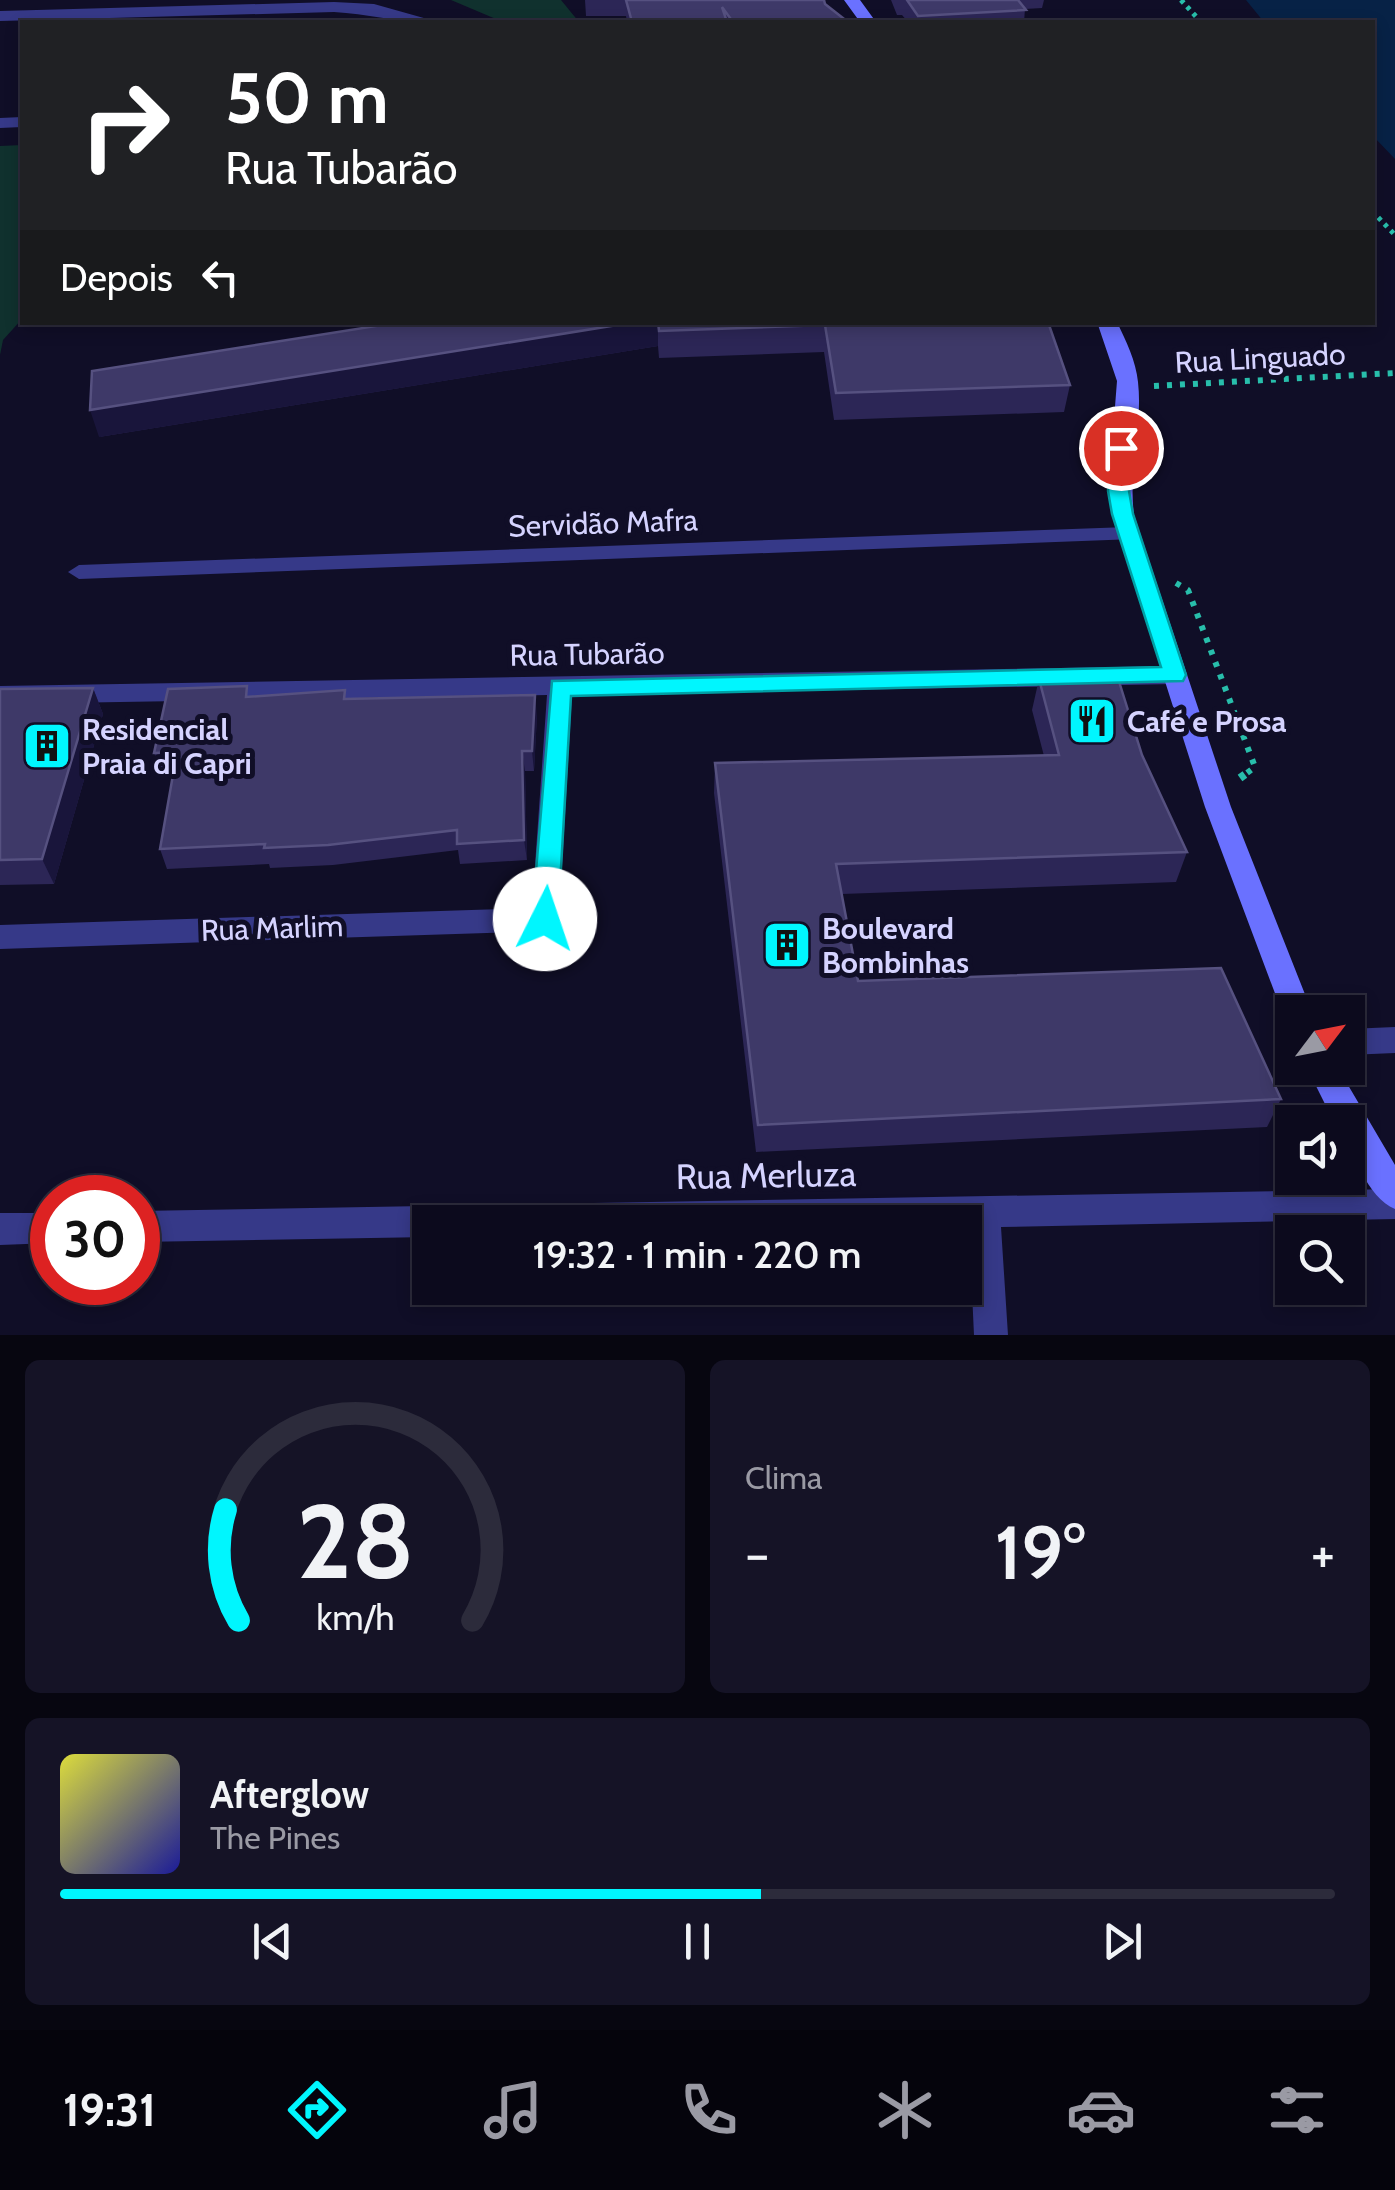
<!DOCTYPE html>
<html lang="pt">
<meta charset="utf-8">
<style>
:root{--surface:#0c0a1d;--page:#151326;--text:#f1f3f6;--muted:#9a9aa4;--line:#2c2b3b;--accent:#00f6fe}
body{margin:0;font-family:Cabin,sans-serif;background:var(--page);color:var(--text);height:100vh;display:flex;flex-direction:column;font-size:38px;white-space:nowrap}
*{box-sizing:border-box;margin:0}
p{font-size:32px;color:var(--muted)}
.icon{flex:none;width:55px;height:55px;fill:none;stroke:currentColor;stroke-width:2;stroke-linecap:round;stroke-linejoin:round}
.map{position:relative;height:1335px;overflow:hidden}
.sheet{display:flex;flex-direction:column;gap:25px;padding:25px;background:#070610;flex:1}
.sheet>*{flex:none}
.hud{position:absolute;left:20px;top:20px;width:1355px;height:305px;border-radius:0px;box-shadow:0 5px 15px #0003,0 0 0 2px var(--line);background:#202124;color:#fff;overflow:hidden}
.needle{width:65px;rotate:58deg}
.fabs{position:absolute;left:1275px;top:995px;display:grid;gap:20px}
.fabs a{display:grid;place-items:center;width:90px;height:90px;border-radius:0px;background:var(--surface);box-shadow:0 5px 15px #0003,0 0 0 2px var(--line);font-size:50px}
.speed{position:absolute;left:30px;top:1175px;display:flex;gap:20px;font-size:50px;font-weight:700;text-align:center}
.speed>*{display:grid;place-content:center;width:130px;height:130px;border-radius:50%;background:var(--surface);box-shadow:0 5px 15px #0003,0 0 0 2px var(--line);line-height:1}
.speed .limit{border:15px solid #d22;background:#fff;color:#111}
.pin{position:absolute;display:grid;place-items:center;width:85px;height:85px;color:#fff;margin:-42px;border:5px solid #fff;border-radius:50%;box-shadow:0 2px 10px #0007}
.me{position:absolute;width:110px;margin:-55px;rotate:4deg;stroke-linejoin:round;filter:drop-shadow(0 0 8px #0008)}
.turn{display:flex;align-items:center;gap:35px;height:210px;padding:0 40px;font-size:45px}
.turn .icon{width:130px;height:130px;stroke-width:2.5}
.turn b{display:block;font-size:70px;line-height:85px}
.then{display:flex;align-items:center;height:95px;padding:0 40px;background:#0003;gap:20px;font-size:38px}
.big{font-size:75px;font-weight:600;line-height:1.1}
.sheet .card{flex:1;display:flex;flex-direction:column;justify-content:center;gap:15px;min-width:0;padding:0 35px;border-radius:15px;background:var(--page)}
.sheet .dial{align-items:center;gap:0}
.dial svg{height:260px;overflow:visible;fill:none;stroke:var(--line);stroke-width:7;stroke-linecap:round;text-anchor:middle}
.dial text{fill:var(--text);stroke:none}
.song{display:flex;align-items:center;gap:30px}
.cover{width:120px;height:120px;border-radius:15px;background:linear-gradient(135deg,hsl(60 70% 55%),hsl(240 70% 35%))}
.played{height:10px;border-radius:5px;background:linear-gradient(90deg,var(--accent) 55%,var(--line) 55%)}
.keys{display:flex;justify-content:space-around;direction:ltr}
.heat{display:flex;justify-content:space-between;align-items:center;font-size:55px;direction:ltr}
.sheet .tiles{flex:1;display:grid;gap:25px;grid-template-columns:1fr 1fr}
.card:last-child{grid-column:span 2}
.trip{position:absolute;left:412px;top:1205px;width:570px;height:100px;border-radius:0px;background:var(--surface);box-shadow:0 5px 15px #0003,0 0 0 2px var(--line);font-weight:600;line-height:100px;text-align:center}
.tabs{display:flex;height:160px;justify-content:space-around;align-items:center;background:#05040c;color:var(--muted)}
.tabs .icon{width:70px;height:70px}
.tabs .current{color:var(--accent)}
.tabs b{font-size:45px;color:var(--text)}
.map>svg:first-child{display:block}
.green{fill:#10312e}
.water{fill:#072246}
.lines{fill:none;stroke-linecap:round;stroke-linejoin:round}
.path-far2{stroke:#28beab;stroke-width:5;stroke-dasharray:4 5;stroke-linecap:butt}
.path-far1{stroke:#28beab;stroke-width:6;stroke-dasharray:5 8;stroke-linecap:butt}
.path{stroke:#28beab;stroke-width:8;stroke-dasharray:6 9;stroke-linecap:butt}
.lane{fill:#363988;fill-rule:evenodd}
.street{fill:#363988;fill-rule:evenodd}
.secondary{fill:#6a71ff;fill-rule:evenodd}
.wall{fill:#2c2656}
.shaded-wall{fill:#19153b}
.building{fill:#3e3968;stroke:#565180;stroke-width:2.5}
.route{fill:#00f6fe;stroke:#00a0a5;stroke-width:2.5}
.labels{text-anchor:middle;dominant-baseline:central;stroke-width:10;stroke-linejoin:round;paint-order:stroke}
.street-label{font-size:30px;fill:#d5d3ff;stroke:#100e27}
.poi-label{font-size:30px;font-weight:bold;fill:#d5d3ff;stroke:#100e27;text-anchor:start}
.near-street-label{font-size:35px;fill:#d5d3ff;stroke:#100e27}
</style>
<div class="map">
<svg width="1395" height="1335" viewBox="0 0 1395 1335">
<rect width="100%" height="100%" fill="#100e27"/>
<!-- green -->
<path class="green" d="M 451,0 L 561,0 L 579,22 L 503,22 Z
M 22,145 L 22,319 L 3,340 L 0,355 L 0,146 Z"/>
<!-- water -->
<path class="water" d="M 1246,0 L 1395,0 L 1395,159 L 1373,136 L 1372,22 L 1264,22 Z"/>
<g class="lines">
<!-- path-far2 -->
<path class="path-far2" d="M 1181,0 L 1201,22
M 1372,211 L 1395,235"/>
<!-- path-far1 -->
<path class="path-far1" d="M 1154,386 L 1395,373
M 1176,583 L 1188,590 L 1255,767 L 1243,776"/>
<!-- path -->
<path class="path" d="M 1240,778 L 1247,773"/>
<!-- lane -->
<path class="lane" d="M 1128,527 L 1138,534 L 1135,539 L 79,579 L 68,572 L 79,565 Z"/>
<!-- street -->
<path class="street" d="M 334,2 L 374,4 L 438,22 C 404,24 369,14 334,12 L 0,21 L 0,11 Z
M 22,117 L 22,127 L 0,128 L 0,118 Z
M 1174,666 L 1183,668 L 1187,675 L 1183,682 L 1174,684 L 572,695 L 559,919 L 555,927 L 545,931 L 0,949 L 0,925 L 532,908 L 547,695 L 0,704 L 0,686 Z
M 1395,1027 L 1395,1053 L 1348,1055 L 1348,1029 Z
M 1395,1189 L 1395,1219 L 1001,1227 L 1008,1335 L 974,1335 L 969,1227 L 965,1222 L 430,1222 L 430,1237 L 138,1242 L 138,1211 Z
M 0,1213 L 52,1213 L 52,1243 L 0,1245 Z"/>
<!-- secondary -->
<path class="secondary" d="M 844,0 L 860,0 L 876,22 L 860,22 Z
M 1097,322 L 1117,322 C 1126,341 1136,361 1138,382 C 1143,426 1128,470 1134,515 L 1231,807 L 1312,1012 L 1292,1012 L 1292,1023 L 1282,1012 L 1205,807 L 1112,515 L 1109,483 L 1117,381 Z
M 1307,1068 L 1338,1068 L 1395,1165 L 1395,1209 C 1368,1198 1348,1150 1348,1122 L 1334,1122 Z"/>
</g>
<!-- wall -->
<path class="wall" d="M 585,0 L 824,0 L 825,4 L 848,22 L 627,22 L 626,16 L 586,16 Z
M 891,0 L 1044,0 L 1042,8 L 1025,9 L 1024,22 L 908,22 L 902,15 L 897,15 Z
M 401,322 L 1048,322 L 1070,385 L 1064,412 L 834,420 L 824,352 L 659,358 L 658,346 L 99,437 Z
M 1039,679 L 1142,755 L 1187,852 L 1176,882 L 842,894 L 858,981 L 1281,1099 L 1267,1127 L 756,1152 L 714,793 L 715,763 L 1044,756 L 1032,710 Z
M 93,688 L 103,714 L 54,884 L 0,885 L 0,689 Z
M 250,696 L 347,699 L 537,715 L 534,771 L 525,771 L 527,860 L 460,864 L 458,850 L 333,865 L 270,868 L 269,864 L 167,869 L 160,849 L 173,773 L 161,773 L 154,753 Z"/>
<!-- shaded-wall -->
<path class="shaded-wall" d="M 636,322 L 658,322 L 658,346 L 99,437 L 90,410 Z
M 93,688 L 103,714 L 54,884 L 42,859 Z
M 535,695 L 537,715 L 534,771 L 532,751 Z
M 522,751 L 525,771 L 527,860 L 524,840 Z"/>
<!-- building -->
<path class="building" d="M 626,0 L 824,0 L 825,4 L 848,22 L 733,22 L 722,7 L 727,22 L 632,22 Z
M 907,0 L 1018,0 L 1026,10 L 918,16 Z
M 401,322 L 636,322 L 90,410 L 92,371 Z
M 658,322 L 1048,322 L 1070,385 L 836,393 L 825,325 L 659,331 Z
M 1117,675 L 1142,755 L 1187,852 L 836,864 L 858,981 L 1221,968 L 1281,1099 L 758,1125 L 715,763 L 1059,755 L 1039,679 Z
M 247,686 L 246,697 L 345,690 L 344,699 L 535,695 L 532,751 L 522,751 L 524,840 L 457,844 L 457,830 L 328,845 L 264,848 L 265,844 L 160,849 L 177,752 L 154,753 L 168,689 Z
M 93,688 L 42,859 L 0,860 L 0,689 Z"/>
<!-- route -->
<path class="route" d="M 1121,442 L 1131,448 L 1129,491 L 1133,514 L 1186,675 L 1183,681 L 571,696 L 558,919 L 554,926 L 545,929 L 536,926 L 532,919 L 552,681 L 1161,667 L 1112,514 L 1108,491 L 1111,448 Z"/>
<!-- icons -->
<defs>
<g id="restaurant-square" transform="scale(2.5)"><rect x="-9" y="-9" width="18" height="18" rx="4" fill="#00f6fe" stroke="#100e27"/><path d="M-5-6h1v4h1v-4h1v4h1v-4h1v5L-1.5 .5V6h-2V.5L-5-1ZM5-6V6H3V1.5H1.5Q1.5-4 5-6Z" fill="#111"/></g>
<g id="building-square" transform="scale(2.5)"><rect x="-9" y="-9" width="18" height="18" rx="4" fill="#00f6fe" stroke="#100e27"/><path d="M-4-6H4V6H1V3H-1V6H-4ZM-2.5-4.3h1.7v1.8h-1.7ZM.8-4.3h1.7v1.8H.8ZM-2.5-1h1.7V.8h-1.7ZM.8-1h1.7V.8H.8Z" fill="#111"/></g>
</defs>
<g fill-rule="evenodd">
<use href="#restaurant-square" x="1092" y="721"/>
<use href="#building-square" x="47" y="746"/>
<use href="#building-square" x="787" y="945"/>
</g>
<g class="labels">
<!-- street labels -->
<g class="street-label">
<text transform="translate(1260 358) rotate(-3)">Rua Linguado</text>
<text transform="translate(603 523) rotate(-2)">Servidão Mafra</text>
<text transform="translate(587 654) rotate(-1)">Rua Tubarão</text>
<text transform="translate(272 928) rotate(-2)">Rua Marlim</text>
</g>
<!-- poi labels -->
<g class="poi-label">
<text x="1127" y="721">Café e Prosa</text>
<text x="82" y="729">Residencial<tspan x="82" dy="34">Praia di Capri</tspan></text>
<text x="822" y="928">Boulevard<tspan x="822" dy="34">Bombinhas</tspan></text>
</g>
<!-- near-street labels -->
<g class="near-street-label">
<text transform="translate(766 1175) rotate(-1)">Rua Merluza</text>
</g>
</g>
</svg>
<div class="fabs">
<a><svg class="needle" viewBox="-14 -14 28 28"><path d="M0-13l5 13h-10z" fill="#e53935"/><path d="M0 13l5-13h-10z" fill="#9a9aa4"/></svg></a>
<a><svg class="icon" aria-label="sound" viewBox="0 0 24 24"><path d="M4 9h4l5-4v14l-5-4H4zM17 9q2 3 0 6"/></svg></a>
<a><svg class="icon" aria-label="search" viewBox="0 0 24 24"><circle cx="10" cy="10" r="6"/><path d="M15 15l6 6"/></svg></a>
</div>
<div class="speed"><div class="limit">30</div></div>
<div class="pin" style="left:1121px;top:448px;background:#d93025"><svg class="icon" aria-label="arrive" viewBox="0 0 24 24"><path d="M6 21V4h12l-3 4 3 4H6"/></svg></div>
<svg class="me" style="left:545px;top:919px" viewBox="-20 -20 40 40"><circle r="19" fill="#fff"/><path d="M0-13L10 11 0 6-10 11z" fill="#00f6fe"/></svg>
<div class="trip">19:32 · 1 min · 220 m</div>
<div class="hud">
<div class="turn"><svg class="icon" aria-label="right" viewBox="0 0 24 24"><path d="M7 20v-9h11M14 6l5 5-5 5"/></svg><div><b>50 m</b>Rua Tubarão</div></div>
<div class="then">Depois<svg class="icon" aria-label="left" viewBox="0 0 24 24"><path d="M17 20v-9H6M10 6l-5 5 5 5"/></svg></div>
</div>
</div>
<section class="sheet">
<div class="tiles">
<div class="card dial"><svg viewBox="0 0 100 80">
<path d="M14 69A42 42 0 1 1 86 69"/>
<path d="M14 69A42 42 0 0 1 10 35" stroke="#00f6fe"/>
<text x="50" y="56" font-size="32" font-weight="700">28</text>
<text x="50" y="72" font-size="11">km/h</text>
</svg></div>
<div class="card"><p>Clima</p>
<div class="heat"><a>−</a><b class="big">19°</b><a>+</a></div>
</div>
<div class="card">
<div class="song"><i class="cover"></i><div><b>Afterglow</b><p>The Pines</p></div></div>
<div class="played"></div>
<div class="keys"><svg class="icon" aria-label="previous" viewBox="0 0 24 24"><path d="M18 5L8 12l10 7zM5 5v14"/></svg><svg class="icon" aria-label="pause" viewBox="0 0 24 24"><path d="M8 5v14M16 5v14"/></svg><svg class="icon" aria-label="next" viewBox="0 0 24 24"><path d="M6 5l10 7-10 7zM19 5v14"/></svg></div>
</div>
</div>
</section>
<nav class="tabs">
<b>19:31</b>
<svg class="icon current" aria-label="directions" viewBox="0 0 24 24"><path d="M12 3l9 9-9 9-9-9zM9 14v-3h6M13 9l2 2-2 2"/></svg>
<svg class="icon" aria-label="music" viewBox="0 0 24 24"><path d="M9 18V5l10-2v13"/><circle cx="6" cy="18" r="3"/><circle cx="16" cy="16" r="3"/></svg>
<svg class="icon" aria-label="phone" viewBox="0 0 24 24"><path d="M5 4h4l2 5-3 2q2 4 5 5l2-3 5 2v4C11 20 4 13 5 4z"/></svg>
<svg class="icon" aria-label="climate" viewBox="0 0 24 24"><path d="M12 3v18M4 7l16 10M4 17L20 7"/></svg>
<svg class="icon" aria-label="car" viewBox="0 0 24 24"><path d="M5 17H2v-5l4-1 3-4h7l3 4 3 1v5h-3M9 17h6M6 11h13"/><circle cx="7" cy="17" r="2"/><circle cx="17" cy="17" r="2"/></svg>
<svg class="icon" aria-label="filters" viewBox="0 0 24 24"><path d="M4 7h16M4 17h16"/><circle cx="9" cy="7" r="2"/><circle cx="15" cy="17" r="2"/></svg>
</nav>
